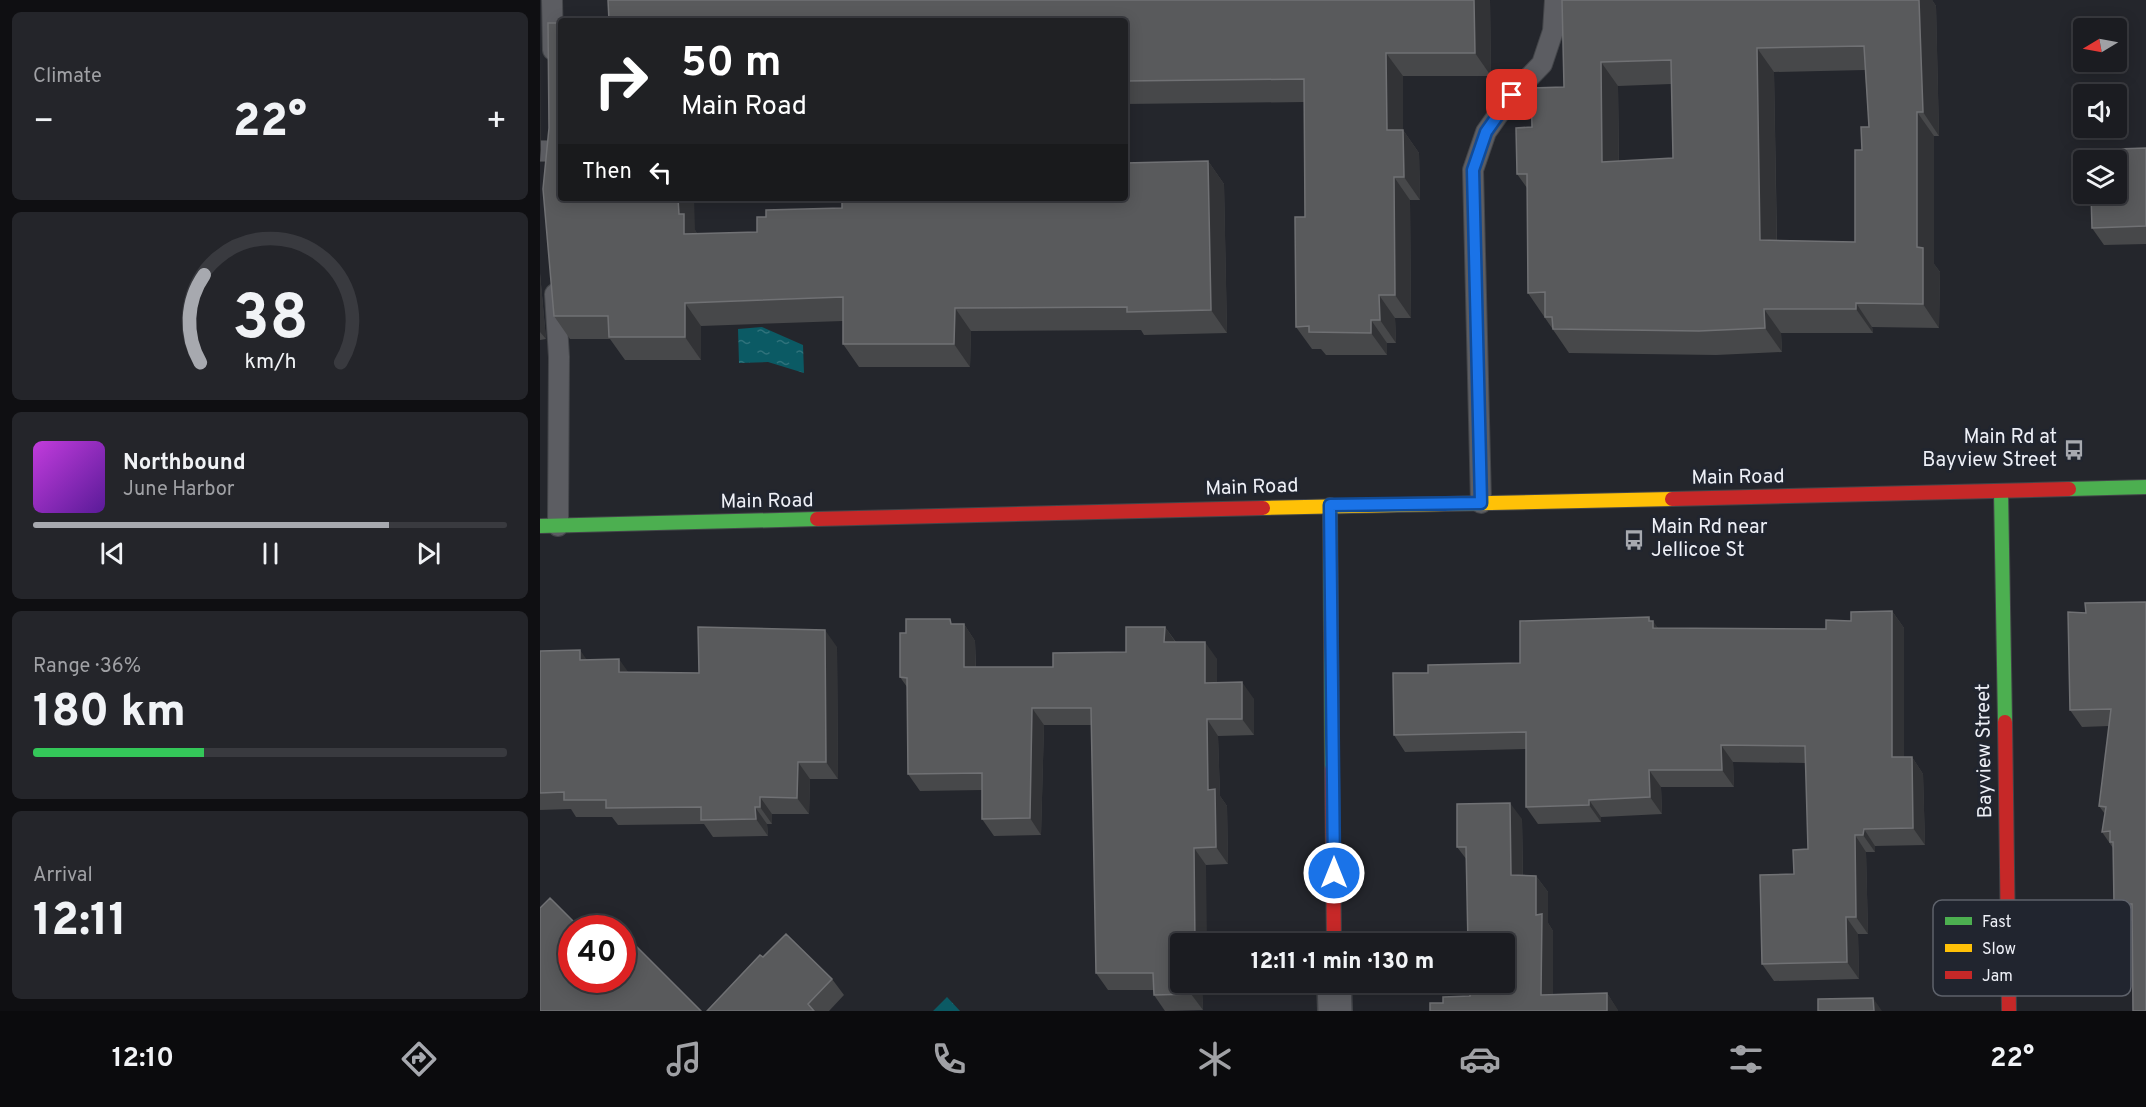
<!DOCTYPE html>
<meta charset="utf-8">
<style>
:root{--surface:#1b1c21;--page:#24252a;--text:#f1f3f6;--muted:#a0a1a5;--line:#393a3f;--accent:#a7a9af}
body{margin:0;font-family:Overpass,sans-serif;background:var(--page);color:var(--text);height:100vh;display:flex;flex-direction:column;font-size:22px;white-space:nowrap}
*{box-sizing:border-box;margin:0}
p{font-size:20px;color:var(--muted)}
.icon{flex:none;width:33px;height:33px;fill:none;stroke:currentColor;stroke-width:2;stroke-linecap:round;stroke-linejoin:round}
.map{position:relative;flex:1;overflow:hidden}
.panel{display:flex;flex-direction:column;gap:12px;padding:12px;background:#0f0f12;width:540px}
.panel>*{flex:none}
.hud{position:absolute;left:18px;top:18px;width:570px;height:183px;border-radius:6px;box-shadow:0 3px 15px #0003,0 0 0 2px var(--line);background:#202124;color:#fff;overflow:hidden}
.needle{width:39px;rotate:260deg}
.tools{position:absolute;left:1533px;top:18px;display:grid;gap:12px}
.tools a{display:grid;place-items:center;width:54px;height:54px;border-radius:6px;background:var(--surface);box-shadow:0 3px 15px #0003,0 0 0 2px var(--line);font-size:30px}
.speed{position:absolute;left:18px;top:915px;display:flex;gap:12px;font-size:30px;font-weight:700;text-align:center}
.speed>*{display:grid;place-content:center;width:78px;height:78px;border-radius:50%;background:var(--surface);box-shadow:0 3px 15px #0003,0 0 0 2px var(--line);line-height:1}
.speed .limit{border:9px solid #d22;background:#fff;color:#111}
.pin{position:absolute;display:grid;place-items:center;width:51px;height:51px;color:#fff;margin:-26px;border-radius:12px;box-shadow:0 3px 9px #0006}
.me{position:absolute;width:66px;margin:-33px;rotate:0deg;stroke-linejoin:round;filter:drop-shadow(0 0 4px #0008)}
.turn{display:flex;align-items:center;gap:21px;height:126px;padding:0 24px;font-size:27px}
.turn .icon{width:78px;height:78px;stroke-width:2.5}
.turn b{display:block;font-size:42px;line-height:51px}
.then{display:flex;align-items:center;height:57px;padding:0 24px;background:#0003;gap:12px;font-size:22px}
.big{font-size:45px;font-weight:800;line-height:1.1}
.panel .card{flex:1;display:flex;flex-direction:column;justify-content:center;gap:9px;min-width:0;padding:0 21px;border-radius:9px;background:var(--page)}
.panel .dial{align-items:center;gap:0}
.dial svg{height:156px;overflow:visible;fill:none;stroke:var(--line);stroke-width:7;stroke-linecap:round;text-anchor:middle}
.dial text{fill:var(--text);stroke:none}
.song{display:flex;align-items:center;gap:18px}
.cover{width:72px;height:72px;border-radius:9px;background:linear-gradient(135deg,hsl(290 70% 55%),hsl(270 70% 35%))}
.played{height:6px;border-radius:3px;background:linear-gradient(90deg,var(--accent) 75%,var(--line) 75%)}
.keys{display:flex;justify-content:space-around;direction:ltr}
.heat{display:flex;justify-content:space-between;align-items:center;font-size:33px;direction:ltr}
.charge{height:9px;border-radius:4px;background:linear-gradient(90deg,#34c759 36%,var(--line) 0)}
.trip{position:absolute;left:630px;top:933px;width:345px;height:60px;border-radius:6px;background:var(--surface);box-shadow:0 3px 15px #0003,0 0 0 2px var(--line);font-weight:800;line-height:60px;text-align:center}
.menu{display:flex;height:96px;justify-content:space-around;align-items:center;background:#0b0b0d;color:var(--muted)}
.menu .icon{width:42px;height:42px}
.menu .selected{color:var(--accent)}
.menu b{font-size:27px;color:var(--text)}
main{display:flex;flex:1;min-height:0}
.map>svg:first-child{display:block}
.water{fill:url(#water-ripples)}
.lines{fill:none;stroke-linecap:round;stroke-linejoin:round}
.lane-casing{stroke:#434549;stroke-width:22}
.street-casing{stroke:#434549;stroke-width:36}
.fast-casing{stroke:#434549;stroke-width:16}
.slow-casing{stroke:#434549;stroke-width:16}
.jam-casing{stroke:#434549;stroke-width:16}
.lane{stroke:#5c5d62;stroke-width:20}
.street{stroke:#5c5d62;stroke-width:33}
.fast{stroke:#4caf50;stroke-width:14}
.slow{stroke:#ffc107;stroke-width:14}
.jam{stroke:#c62828;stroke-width:14}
.wall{fill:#47484a;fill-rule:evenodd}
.shaded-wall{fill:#323336}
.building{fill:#595a5c;stroke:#707174;stroke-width:1.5;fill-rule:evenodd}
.route-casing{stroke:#114b97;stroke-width:15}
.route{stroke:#1a73e8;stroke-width:10}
.labels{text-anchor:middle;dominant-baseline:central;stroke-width:6;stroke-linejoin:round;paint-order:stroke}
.poi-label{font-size:20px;fill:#edeff6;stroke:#21252f;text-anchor:end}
.street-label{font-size:20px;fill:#edeff6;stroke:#21252f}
.key{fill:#21252f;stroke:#5e626b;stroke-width:1.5}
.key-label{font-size:16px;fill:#edeff6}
</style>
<main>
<section class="panel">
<div class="card"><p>Climate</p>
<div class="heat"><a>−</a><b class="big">22°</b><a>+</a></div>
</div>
<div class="card dial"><svg viewBox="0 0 100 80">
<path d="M14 69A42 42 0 1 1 86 69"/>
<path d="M14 69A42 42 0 0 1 16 24" stroke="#a7a9af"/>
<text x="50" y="56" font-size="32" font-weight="700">38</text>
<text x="50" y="72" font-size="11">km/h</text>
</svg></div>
<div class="card">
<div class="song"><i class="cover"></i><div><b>Northbound</b><p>June Harbor</p></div></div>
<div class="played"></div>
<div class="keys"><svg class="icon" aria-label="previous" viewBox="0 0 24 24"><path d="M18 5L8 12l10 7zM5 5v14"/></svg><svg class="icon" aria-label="pause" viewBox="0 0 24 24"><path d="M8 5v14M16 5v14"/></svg><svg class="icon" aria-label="next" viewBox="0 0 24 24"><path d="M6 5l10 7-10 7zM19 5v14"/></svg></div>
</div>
<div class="card"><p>Range · 36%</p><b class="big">180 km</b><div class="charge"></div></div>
<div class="card"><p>Arrival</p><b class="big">12:11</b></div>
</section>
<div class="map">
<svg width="1606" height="1011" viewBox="0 0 1606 1011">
<defs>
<pattern id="water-ripples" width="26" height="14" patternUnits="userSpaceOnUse" patternTransform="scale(1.5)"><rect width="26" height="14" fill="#0b5a64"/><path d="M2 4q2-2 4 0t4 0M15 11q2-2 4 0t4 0" fill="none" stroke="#2f727b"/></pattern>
</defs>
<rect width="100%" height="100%" fill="#24262c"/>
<!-- water -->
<path class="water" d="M 222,327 L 263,345 L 264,373 L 228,362 L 199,363 L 198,329 Z
M 407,997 L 420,1011 L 393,1011 Z"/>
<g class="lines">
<!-- lane casing -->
<g class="lane-casing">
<path id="lane" d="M 12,0 L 13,50
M 0,151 L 13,151
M 15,294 L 19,357 L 18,526
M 941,503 L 933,170 L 946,132 L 972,95 L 1002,64 L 1013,31 L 1015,0"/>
</g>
<!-- street casing -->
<g class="street-casing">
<path id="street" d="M 794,982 L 795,1011"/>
</g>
<!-- fast casing -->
<g class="fast-casing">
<path id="fast" d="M 1529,489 L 1606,487
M 1461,491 L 1465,722
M 790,505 L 792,769
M 0,526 L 277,519"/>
</g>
<!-- slow casing -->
<g class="slow-casing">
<path id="slow" d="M 723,508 L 1132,499"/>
</g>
<!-- jam casing -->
<g class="jam-casing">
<path id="jam" d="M 1132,499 L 1529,489
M 277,519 L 723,508
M 1465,722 L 1469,1011
M 792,769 L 794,944"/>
</g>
<!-- lane -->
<use href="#lane" class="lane"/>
<!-- street -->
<use href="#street" class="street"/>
<!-- fast -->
<use href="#fast" class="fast"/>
<!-- slow -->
<use href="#slow" class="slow"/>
<!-- jam -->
<use href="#jam" class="jam"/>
</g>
<!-- wall -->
<path class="wall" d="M 950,0 L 951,76 L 863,76 L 863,130 L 879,153 L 880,200 L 870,200 L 871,318 L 855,318 L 856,343 L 847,343 L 847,355 L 786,355 L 781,349 L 772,349 L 756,327 L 765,217 L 764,102 L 585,104 L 585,21 Z
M 1022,0 L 1392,0 L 1396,6 L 1399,136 L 1394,136 L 1394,264 L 1400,272 L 1399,328 L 1332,327 L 1333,333 L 1241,333 L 1242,352 L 1176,355 L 1029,353 L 988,293 L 987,188 L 977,174 L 992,127 L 1024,87 ZM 1325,70 L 1329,127 L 1322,150 L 1315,242 L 1237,240 L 1234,72 ZM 1131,84 L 1133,158 L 1079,161 L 1078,86 Z
M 1606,148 L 1606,244 L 1564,245 L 1552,228 L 1578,154 Z
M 668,161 L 684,184 L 687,333 L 604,335 L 601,330 L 431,331 L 430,367 L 319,367 L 303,344 L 303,321 L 161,326 L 161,360 L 85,360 L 70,339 L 30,339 L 14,316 L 155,230 L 157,234 L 217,232 L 226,217 L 302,208 Z
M 0,273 L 6,339 L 0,340 Z
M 1606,602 L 1592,921 L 1585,921 L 1574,904 L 1573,848 L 1562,832 L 1565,814 L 1559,806 L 1569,726 L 1542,727 L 1530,710 Z
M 1352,611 L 1364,628 L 1364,757 L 1372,757 L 1383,774 L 1385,845 L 1335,846 L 1335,852 L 1326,852 L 1328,934 L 1318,934 L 1319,979 L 1234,981 L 1222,964 L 1254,874 L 1268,849 L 1266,763 L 1193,762 L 1194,787 L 1121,787 L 1122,814 L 1061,817 L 1061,822 L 998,824 L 986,807 L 986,749 L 865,752 L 854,735 L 888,673 L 980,663 L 1111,621 L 1118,628 L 1286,629 L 1311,621 Z
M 414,624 L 424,624 L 435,641 L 436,667 L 513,667 L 586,652 L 625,627 L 636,642 L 677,659 L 677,682 L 714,699 L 714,735 L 678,736 L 680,796 L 687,806 L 688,864 L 666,865 L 640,982 L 667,982 L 668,990 L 662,989 L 663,1010 L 625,1011 L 614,995 L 614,990 L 568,990 L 556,973 L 552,725 L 504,725 L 501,835 L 454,836 L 442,819 L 442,790 L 380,791 L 368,774 L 367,687 L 360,677 L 366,633 Z
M 297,647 L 298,779 L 270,779 L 269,814 L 232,814 L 232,824 L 227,824 L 228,836 L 173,837 L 164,824 L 78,825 L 72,817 L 36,817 L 31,809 L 0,810 L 0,651 L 47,660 L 89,672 L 159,673 Z
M 982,819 L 983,875 L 996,876 L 1008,892 L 1008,923 L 1013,931 L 1013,994 L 1067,993 L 1078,1011 L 890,1011 L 903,1003 L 930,996 L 927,860 L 917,847 Z
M 223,957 L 292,979 L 304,995 L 289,1011 L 167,1011 Z"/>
<!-- shaded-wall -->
<path class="shaded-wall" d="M 934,0 L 950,0 L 951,76 L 935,53 Z
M 1379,0 L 1392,0 L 1396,6 L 1399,136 L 1383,112 Z
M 0,46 L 1,150 L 0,161 Z
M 1217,48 L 1234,72 L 1237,264 L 1220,240 Z
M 846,53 L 863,76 L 863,153 L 847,130 Z
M 1061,62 L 1078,86 L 1079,186 L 1062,162 Z
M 1377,112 L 1394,136 L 1394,264 L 1400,272 L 1399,328 L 1383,304 L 1377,247 Z
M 863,130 L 879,153 L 880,200 L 864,177 Z
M 668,161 L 684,184 L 687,333 L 671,310 Z
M 854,177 L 870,200 L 871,318 L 855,295 Z
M 138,198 L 154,198 L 155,230 L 160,237 L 144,234 L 139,214 Z
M 0,273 L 6,339 L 0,332 Z
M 839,295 L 855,318 L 856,343 L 840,320 Z
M 145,303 L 161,326 L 161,360 L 145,337 Z
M 1316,303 L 1332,327 L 1333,333 L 1316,309 Z
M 415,308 L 431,331 L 430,367 L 414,344 Z
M 1224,309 L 1241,333 L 1242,352 L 1225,328 Z
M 831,320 L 847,343 L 847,355 L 831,333 Z
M 1352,611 L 1364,628 L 1364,774 L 1352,757 Z
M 1109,617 L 1113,624 L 1113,621 L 1125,638 L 1125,645 L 1109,621 Z
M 424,624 L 435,641 L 436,684 L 424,667 Z
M 625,627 L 636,643 L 624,642 Z
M 285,630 L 297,647 L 298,779 L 286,762 Z
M 665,642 L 677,659 L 677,699 L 665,683 Z
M 40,650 L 52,667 L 40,660 Z
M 79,659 L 91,676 L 79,672 Z
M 702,682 L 714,699 L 714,735 L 702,719 Z
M 492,708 L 504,725 L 501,835 L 490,818 Z
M 667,719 L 678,736 L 680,796 L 687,806 L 688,864 L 676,847 L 668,790 Z
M 1181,745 L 1193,762 L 1194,787 L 1182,770 Z
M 1372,757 L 1383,774 L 1385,845 L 1373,828 Z
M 258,762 L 270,779 L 269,814 L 257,798 Z
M 1109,770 L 1121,787 L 1122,814 L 1110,797 Z
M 220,797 L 232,814 L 232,824 L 220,807 Z
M 1049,800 L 1061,817 L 1061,822 L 1049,805 Z
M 970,803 L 982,819 L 983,892 L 971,875 Z
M 215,807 L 227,824 L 228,836 L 216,819 Z
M 1324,829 L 1335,846 L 1335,852 L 1323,835 Z
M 1315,835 L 1326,852 L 1328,934 L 1316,917 Z
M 654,848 L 666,865 L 667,944 L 655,944 Z
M 996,876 L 1008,892 L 1008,923 L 1013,931 L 1013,1011 L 1001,995 L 996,915 Z
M 1306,917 L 1318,934 L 1319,979 L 1307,962 Z
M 651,982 L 657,982 L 662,989 L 663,1010 L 651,994 Z
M 663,982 L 667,982 L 668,990 Z
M 1067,993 L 1078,1010 L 1078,1011 L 1067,1011 Z
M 1333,998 L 1342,1011 L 1334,1011 Z"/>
<!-- building -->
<path class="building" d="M 68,0 L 934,0 L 935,53 L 846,53 L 847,130 L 863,130 L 864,177 L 854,177 L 855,295 L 839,295 L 840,320 L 831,320 L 831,333 L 769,332 L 769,326 L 756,327 L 755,217 L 765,217 L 764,79 L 585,81 L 585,21 L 69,21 Z
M 1022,0 L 1379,0 L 1383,112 L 1377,112 L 1377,247 L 1383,248 L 1383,304 L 1316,303 L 1316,309 L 1224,309 L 1225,328 L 1159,331 L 1013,329 L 1012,317 L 1005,317 L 1005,292 L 988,293 L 987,174 L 977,174 L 976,128 L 992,127 L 991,88 L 1024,87 ZM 1324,46 L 1329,127 L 1321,127 L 1322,150 L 1315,150 L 1315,242 L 1220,240 L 1217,48 ZM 1131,60 L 1133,158 L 1062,162 L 1061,62 Z
M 8,23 L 21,23 L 21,198 L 138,198 L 139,214 L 144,214 L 144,234 L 217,232 L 217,217 L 226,217 L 226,210 L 302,208 L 302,198 L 585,198 L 585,163 L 668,161 L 671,310 L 587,312 L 587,307 L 415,308 L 414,344 L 303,344 L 303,297 L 145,303 L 145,337 L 69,337 L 68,316 L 14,316 L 3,189 L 9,128 Z
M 1606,148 L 1606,226 L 1552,228 L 1551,194 L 1576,194 L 1576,160 L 1550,160 L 1550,155 L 1578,154 L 1578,149 Z
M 1606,602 L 1606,1011 L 1593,1011 L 1592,904 L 1574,904 L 1573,842 L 1570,842 L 1570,831 L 1562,832 L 1566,807 L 1559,806 L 1571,709 L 1530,710 L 1528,612 L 1546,613 L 1545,603 Z
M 1352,611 L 1352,757 L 1372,757 L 1373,828 L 1324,829 L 1323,835 L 1315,835 L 1316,917 L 1306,917 L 1307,962 L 1222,964 L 1220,875 L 1254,874 L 1253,850 L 1268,849 L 1265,746 L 1181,745 L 1182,770 L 1109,770 L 1110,797 L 1049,800 L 1049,805 L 986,807 L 986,732 L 854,735 L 853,673 L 888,673 L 888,665 L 980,663 L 980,621 L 1109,617 L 1109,621 L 1113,621 L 1113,628 L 1286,629 L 1286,620 L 1311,621 L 1311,612 Z
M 366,619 L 410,619 L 411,624 L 424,624 L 424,667 L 513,667 L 513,653 L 586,652 L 586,627 L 625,627 L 624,642 L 665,642 L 665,683 L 702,682 L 702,719 L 667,719 L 668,790 L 675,789 L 676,847 L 654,848 L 655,944 L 640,944 L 640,982 L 651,982 L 651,994 L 614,995 L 613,973 L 556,973 L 551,708 L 492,708 L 490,818 L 442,819 L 442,773 L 368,774 L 367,678 L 360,677 L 360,633 L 366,633 Z
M 158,627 L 285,630 L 286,762 L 258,762 L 257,798 L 220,797 L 220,807 L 215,807 L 216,819 L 161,820 L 161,807 L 66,808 L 66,800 L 24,800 L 24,792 L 0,793 L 0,651 L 40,650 L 40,660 L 79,659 L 79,672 L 159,673 Z
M 970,803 L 971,875 L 996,876 L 996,915 L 1002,914 L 1001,995 L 1067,993 L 1067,1011 L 890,1011 L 890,1003 L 903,1003 L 903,997 L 930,996 L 929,982 L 964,982 L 964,944 L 928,944 L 926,847 L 917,847 L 917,804 Z
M 10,898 L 40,928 L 32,928 L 32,980 L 82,980 L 82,946 L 89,939 L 161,1011 L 0,1011 L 0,908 Z
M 246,934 L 292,979 L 268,1004 L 274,1011 L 167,1011 L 220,955 L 223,957 Z
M 1333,998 L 1334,1011 L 1278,1011 L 1278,999 Z"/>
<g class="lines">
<!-- route casing -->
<g class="route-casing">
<path id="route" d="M 794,873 L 790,505 L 941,503 L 933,170 L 946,132 L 972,95"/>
</g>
<!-- route -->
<use href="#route" class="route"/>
</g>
<!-- icons -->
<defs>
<g id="bus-bare" transform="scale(1.62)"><path d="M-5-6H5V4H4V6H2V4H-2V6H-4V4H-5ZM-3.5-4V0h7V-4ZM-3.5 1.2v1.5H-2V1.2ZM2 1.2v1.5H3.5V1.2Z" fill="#a7a9af" stroke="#21252f" stroke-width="2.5" paint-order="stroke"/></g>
</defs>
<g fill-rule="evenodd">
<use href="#bus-bare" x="1534" y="450"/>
<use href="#bus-bare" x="1094" y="540"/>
</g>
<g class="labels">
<!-- poi labels -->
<g class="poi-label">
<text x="1517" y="438">Main Rd at<tspan x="1517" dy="23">Bayview Street</tspan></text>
<text x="1111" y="528" text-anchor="start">Main Rd near<tspan x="1111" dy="23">Jellicoe St</tspan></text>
</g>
<!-- street labels -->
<g class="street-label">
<text transform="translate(1198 478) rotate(-1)">Main Road</text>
<text transform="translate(712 488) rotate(-2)">Main Road</text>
<text transform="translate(227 502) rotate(-1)">Main Road</text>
<text transform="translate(1445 751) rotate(-91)">Bayview Street</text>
</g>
</g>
<!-- legend -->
<rect x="1393" y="900" width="198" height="96" rx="9" class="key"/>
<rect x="1405" y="917" width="27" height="8" fill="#4caf50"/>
<rect x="1405" y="944" width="27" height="8" fill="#ffc107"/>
<rect x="1405" y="971" width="27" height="8" fill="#c62828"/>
<g class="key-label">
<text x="1442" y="927">Fast</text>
<text x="1442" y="954">Slow</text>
<text x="1442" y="981">Jam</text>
</g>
</svg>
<div class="tools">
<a><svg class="needle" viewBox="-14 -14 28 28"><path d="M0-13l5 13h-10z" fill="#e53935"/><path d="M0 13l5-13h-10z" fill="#a0a1a5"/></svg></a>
<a><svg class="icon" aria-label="sound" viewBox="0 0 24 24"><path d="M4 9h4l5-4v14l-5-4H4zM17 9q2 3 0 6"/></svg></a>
<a><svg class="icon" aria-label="layers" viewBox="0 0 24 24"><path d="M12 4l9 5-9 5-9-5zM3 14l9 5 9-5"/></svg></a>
</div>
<div class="speed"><div class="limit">40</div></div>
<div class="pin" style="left:972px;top:95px;background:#d93025"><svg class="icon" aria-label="arrive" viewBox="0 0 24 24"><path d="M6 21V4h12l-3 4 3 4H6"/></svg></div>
<svg class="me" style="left:794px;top:873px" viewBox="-20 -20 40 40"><circle r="17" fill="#1a73e8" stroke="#fff" stroke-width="3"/><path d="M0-11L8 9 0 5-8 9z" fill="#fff"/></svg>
<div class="trip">12:11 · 1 min · 130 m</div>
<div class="hud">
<div class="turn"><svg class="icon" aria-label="right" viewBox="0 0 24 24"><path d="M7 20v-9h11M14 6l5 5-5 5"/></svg><div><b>50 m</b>Main Road</div></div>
<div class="then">Then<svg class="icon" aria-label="left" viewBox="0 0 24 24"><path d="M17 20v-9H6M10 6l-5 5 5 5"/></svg></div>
</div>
</div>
</main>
<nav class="menu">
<b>12:10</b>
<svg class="icon selected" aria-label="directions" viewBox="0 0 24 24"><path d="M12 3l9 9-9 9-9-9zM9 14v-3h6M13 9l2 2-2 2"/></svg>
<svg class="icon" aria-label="music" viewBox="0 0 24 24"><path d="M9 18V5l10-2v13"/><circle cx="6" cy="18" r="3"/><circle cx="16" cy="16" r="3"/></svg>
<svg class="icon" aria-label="phone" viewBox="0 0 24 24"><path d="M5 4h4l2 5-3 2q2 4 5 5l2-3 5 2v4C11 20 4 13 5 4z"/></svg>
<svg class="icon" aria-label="climate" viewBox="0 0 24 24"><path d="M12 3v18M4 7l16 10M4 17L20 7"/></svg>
<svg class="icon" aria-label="car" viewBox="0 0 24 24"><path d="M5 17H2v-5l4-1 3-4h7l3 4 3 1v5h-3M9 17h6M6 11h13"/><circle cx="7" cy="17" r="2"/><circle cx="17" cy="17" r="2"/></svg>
<svg class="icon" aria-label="filters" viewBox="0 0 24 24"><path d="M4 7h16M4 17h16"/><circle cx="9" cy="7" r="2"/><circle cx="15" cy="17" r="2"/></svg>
<b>22°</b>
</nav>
